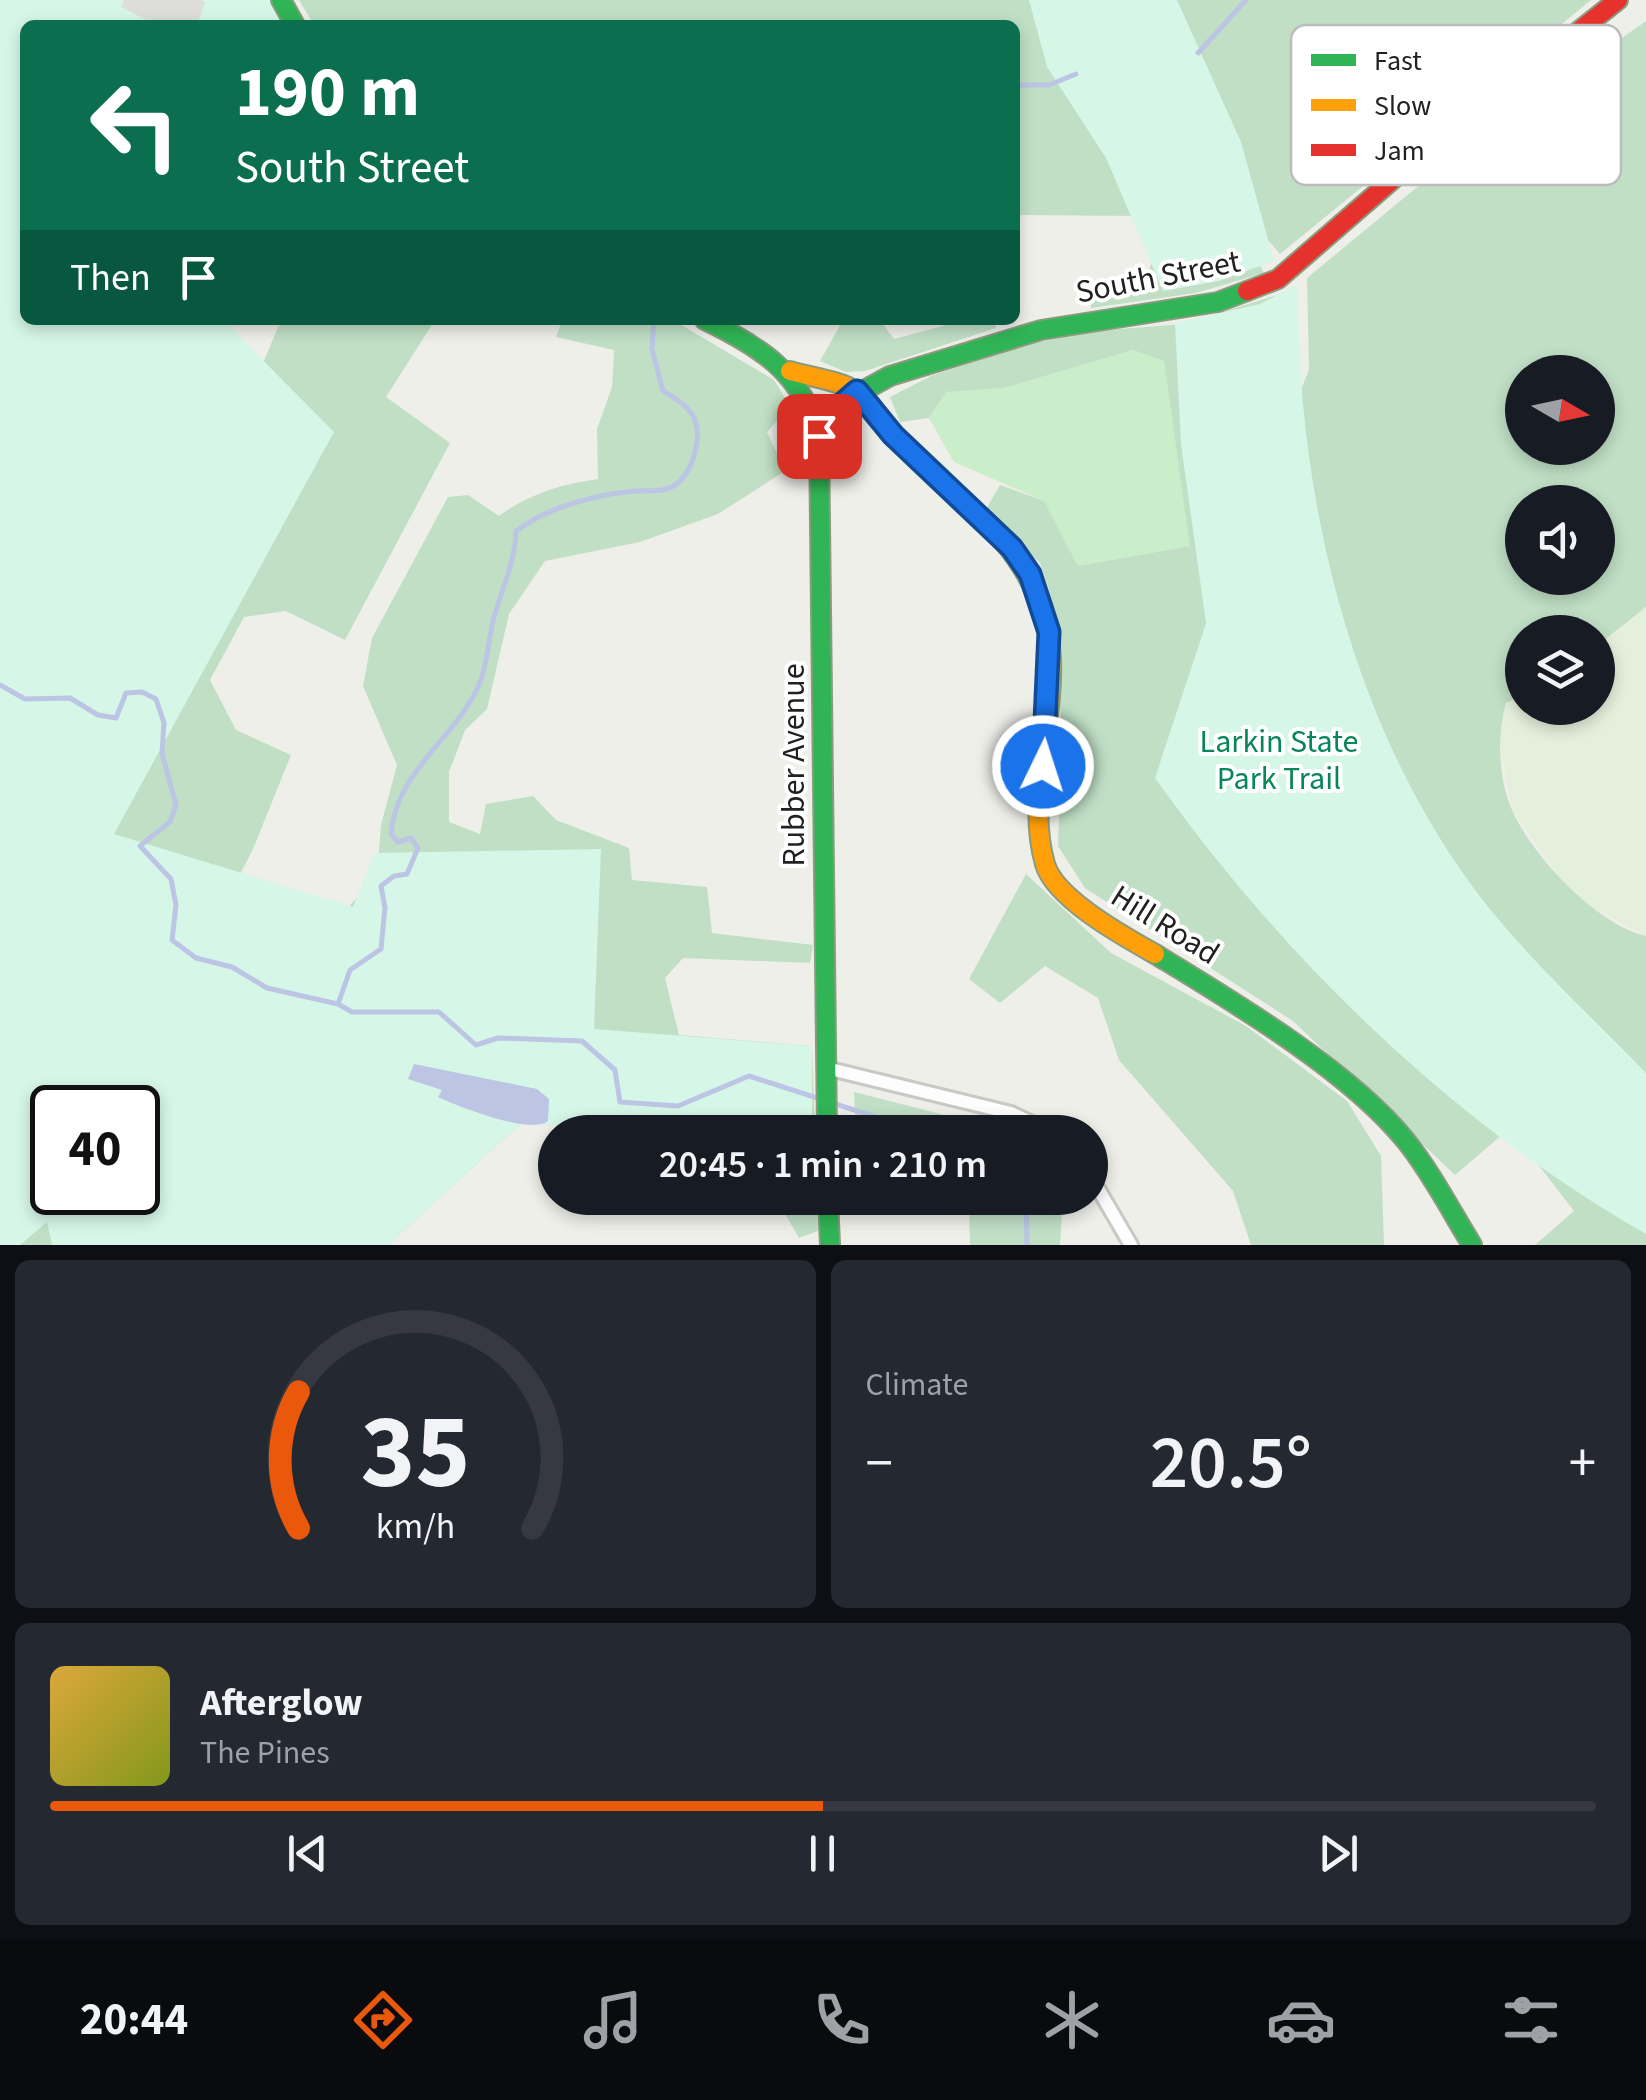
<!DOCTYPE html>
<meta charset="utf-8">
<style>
:root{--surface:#171b24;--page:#242831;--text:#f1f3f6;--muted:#9ea1a6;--line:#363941;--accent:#ea580c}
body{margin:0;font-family:"Source Sans 3",sans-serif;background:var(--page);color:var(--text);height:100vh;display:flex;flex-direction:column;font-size:38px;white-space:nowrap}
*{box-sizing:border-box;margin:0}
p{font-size:32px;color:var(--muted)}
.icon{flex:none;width:55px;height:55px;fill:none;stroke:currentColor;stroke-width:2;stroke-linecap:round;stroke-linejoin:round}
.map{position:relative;height:1245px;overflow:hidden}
.drawer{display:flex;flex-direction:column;gap:15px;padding:15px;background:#0d0f14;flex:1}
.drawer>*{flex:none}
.top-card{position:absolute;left:20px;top:20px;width:1000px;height:305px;border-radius:15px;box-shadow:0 5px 15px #0003;background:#0b6e4f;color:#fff;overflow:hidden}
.needle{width:65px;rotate:99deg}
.tools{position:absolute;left:1505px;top:355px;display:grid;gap:20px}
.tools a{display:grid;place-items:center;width:110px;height:110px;border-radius:50%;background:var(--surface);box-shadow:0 5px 15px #0003;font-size:50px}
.speed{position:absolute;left:30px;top:1085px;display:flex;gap:20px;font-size:50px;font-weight:700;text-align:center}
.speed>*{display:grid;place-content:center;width:130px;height:130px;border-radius:50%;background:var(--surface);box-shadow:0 5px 15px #0003;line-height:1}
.speed .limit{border:5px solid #111;border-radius:15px;background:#fff;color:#111}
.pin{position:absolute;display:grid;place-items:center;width:85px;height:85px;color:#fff;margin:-42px;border-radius:20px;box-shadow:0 5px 15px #0006}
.me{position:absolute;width:110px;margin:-55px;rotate:4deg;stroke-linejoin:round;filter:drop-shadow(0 0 8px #0008)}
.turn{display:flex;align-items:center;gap:35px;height:210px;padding:0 50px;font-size:45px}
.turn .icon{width:130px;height:130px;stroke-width:2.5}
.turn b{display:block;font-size:70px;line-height:85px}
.then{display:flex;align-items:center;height:95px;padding:0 50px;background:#0003;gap:20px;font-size:38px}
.big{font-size:75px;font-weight:600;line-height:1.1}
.drawer .tile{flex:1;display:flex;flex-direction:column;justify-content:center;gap:15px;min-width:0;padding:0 35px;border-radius:15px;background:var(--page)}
.drawer .dial{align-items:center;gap:0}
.dial svg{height:260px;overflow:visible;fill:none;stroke:var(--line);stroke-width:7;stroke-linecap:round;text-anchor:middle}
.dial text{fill:var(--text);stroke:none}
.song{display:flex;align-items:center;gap:30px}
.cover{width:120px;height:120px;border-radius:15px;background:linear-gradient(135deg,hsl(40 70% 55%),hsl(70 70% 35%))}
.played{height:10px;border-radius:5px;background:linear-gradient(90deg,var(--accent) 50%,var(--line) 50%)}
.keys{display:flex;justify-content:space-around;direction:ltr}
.heat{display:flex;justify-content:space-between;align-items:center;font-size:55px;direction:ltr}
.drawer .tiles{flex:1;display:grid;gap:15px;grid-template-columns:1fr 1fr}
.tile:last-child{grid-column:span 2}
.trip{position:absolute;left:538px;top:1115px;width:570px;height:100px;border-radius:50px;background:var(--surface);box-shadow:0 5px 15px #0003;font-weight:600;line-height:100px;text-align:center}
.tab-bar{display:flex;height:160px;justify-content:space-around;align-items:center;background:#090b0e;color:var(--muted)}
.tab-bar .icon{width:70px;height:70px}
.tab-bar .selected{color:var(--accent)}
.tab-bar b{font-size:45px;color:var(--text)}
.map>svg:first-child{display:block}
.farmland{fill:#e5f0dc}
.grass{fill:#c9eec9}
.forest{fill:#c0dfc5;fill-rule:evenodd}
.park{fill:#d6f6e8;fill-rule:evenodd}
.parking{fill:#dddedb}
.water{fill:#bcc5e3}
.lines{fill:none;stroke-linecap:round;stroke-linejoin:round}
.stream{stroke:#bcc5e3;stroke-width:5}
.street-casing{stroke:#c8c8c5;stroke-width:18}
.fast-casing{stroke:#8a9b7f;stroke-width:22}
.slow-casing{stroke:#8a9b7f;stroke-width:22}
.jam-casing{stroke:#8a9b7f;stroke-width:22}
.street{stroke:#fcfdfc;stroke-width:12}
.fast{stroke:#30b455;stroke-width:18}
.slow{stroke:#ff9f0a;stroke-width:18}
.jam{stroke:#e5322d;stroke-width:18}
.route-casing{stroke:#114b97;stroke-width:25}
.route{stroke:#1a73e8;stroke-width:18}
.labels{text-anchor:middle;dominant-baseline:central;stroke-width:8;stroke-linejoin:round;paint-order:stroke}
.street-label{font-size:32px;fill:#212121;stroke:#fff}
.park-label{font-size:32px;fill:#078657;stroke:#fff}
.key{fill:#fff;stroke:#bcbcbc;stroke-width:2.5}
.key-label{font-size:28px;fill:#212121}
</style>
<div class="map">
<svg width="1646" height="1245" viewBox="0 0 1646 1245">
<rect width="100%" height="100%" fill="#eeefe9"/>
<!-- farmland -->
<path class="farmland" d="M 1646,607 L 1646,936 L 1573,897 L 1512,810 L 1498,734 L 1506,702 L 1522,695 L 1522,708 L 1598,708 L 1598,645 Z"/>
<!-- grass -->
<path class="grass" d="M 1133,350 L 1164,361 L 1191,546 L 1078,566 L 1044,501 L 954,462 L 929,418 L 946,392 L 1004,388 Z"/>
<!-- forest -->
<path class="forest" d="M 299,0 L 1125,0 L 1264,273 L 1196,293 L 1091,308 L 1090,293 L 1144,282 L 1160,242 L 1146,216 L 1015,215 L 1015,25 L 314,25 Z
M 1147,0 L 1591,0 L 1280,254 L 1246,215 Z
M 1646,21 L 1646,607 L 1598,645 L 1598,632 L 1522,632 L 1522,695 L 1506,703 C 1497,735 1498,778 1512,810 C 1532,856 1597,925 1646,936 L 1646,1129 L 1380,788 L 1290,420 L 1309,369 L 1307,278 L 1456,155 ZM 1522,372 L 1598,372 L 1598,448 L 1522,448 ZM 1522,502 L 1598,502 L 1598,578 L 1522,578 Z
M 1277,295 L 1310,631 L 1646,1168 L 1646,1245 L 1535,1245 L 1574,1211 L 1510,1128 L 1455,1175 L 1293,1021 L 1085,888 L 1058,846 L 1062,727 L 1049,590 L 1040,563 L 985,511 L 1000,485 L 1044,501 L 1078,566 L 1190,546 L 1164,361 L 1133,350 L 1004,388 L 946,392 L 929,418 L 900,422 L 890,397 L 931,376 L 1032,343 L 1107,330 L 1184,324 Z
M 287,320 L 435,320 L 386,397 L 450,443 L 345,640 L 286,611 L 244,617 L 210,680 L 236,730 L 291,755 L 253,849 L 209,934 L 332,925 L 377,876 L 381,825 L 397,765 L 363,686 L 372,638 L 448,497 L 468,495 L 499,516 C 529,494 561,484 598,479 L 597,429 L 612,387 L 614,350 L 556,337 L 562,320 L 673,320 L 774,380 L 790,406 L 767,432 L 785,471 L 718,514 L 640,542 L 545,561 L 509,614 L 487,709 L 465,730 L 449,772 L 449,822 L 480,834 L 486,804 L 533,796 L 556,820 L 629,848 L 632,880 L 707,887 L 712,933 L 813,945 L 810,963 L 683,958 L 665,978 L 679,1035 L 812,1046 L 815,1132 L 773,1132 L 773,1115 L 568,1103 L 519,1125 L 388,1245 L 0,1245 L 0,564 L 245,407 L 278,327 ZM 52,1108 L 138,1108 L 138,1192 L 52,1192 Z
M 843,320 L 880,320 L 894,339 L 966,320 L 994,320 L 996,328 L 865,371 L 846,372 L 820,361 Z
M 1026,874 L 1111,953 L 1246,1026 L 1347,1101 L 1381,1156 L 1384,1245 L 1251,1245 L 1233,1191 L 1119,1060 L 1098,998 L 1045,966 L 1000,1003 L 969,979 Z
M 854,1092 L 1012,1132 L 856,1132 Z
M 776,1198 L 817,1198 L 818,1231 L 799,1238 Z
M 969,1198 L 1063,1198 L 1060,1245 L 970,1245 Z"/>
<!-- park -->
<path class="park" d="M 0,0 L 270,0 L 284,25 L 25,25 L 25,320 L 223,320 L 334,432 L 114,834 L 353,907 L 374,853 L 601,849 L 594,1029 L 812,1046 L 812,1128 L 519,1125 L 388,1245 L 52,1245 L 47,1222 L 20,1245 L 0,1245 ZM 52,1108 L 138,1108 L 138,1192 L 52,1192 Z
M 1029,0 L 1177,0 L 1241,142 L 1274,261 L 1219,281 L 1163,291 L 1106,158 L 1047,67 Z
M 1298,284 C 1296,497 1353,738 1489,908 C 1536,966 1594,1019 1646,1073 L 1646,1234 C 1453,1124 1283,958 1155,778 L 1206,623 L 1181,444 L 1175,323 L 1260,304 Z"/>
<!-- parking -->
<path class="parking" d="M 124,0 L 201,0 L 205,2 L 197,25 L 156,25 L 121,7 Z"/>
<!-- water -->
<path class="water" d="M 414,1064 L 537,1089 L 549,1099 L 548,1121 C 531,1135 459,1107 438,1097 L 442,1090 L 408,1079 Z"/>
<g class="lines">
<!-- stream -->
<path class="stream" d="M 1198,53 L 1246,0
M 1015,85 L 1049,85 L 1076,74
M 0,685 L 25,699 L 70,698 L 98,715 L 116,718 L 126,693 L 142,692 L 156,699 L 164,723 L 162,753 L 176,805 L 170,822 L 140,846 L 171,879 L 176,905 L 172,940 L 196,958 L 232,967 L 267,988 L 338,1004 L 352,1012 L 439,1012 L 476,1045 L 498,1038 L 582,1041 L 615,1070 L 620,1102 L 678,1106 L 749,1076 L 922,1132
M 338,1004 L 350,970 L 381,949 L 385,908 L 381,886 L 394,876 L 407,874 L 418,848 L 411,838 L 398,842 L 391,834 C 396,772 452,741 477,689 C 487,669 488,642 493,621 C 501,589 515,565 516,531 C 548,507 595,495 634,491 C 644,490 656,492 666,489 C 689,484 702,444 696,423 C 691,407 676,399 663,391 L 652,349 L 654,320
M 1026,1198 L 1027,1245"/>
<!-- street casing -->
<g class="street-casing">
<path id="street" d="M 826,1068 L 1011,1113 L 1051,1132
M 1090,1175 L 1131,1245"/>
</g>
<!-- fast casing -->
<g class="fast-casing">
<path id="fast" d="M 281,0 L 295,25
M 705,320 C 761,347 802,373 819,436 L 827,1132
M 819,436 L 846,400 L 890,376 L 1041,330 L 1218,302 L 1247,291
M 1155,954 C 1232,1001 1350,1071 1406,1141 C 1431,1172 1451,1211 1472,1245
M 828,1198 L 830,1245"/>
</g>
<!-- slow casing -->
<g class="slow-casing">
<path id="slow" d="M 790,371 C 810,377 838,380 856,391 C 871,400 882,424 895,437 C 964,508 1045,550 1051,659 C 1054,726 1026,798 1045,864 C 1055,899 1125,937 1155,954"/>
</g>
<!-- jam casing -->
<g class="jam-casing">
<path id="jam" d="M 1247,291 L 1278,279 L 1399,174 L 1618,0"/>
</g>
<!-- street -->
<use href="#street" class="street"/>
<!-- fast -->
<use href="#fast" class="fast"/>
<!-- slow -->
<use href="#slow" class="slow"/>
<!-- jam -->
<use href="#jam" class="jam"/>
</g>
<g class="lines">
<!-- route casing -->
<g class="route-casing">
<path id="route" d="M 819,436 L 834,411 L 857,391 L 893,435 L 1012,548 L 1030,574 L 1049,632 L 1043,766"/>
</g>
<!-- route -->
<use href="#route" class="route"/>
</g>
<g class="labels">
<!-- street labels -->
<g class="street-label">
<text transform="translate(1158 277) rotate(-11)">South Street</text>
<text transform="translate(794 765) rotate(-90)">Rubber Avenue</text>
<text transform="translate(1165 925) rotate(32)">Hill Road</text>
</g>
<!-- park labels -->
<g class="park-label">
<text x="1279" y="742">Larkin State<tspan x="1279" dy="37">Park Trail</tspan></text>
</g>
</g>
<!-- legend -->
<rect x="1291" y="25" width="330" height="160" rx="15" class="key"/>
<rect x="1311" y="54" width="45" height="12" fill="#30b455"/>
<rect x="1311" y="99" width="45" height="12" fill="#ff9f0a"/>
<rect x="1311" y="144" width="45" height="12" fill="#e5322d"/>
<g class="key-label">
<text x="1374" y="70">Fast</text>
<text x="1374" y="115">Slow</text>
<text x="1374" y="160">Jam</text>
</g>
</svg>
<div class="tools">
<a><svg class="needle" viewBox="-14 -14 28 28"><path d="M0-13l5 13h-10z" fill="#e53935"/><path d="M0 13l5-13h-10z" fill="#9ea1a6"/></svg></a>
<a><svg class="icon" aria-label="sound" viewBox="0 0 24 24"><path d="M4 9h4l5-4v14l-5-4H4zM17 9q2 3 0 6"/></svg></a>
<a><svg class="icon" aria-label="layers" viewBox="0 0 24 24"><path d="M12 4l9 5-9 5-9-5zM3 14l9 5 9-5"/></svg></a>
</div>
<div class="speed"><div class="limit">40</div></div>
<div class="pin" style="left:819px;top:436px;background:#d93025"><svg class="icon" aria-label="arrive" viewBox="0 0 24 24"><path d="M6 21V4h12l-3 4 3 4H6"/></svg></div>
<svg class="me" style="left:1043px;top:766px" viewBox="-20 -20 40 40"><circle r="17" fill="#1a73e8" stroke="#fff" stroke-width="3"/><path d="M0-11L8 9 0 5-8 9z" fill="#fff"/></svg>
<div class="trip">20:45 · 1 min · 210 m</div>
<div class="top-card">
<div class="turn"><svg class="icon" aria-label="left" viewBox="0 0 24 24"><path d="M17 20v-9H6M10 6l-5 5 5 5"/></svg><div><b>190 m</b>South Street</div></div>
<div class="then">Then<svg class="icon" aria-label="arrive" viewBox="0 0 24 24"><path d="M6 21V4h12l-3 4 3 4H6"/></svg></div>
</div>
</div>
<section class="drawer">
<div class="tiles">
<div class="tile dial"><svg viewBox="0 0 100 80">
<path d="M14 69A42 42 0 1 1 86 69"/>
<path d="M14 69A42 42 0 0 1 14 27" stroke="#ea580c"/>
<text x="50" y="56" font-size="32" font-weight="700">35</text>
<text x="50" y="72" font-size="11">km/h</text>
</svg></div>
<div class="tile"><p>Climate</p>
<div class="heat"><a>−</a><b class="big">20.5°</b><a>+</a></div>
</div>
<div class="tile">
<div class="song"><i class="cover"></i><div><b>Afterglow</b><p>The Pines</p></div></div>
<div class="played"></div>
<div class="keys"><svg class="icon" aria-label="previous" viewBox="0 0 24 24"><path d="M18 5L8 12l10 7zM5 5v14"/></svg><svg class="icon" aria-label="pause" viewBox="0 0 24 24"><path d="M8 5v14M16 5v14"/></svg><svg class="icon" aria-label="next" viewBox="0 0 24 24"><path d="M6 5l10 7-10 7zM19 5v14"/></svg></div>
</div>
</div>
</section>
<nav class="tab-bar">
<b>20:44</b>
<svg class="icon selected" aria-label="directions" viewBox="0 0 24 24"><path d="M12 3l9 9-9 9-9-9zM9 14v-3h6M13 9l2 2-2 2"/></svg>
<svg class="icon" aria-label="music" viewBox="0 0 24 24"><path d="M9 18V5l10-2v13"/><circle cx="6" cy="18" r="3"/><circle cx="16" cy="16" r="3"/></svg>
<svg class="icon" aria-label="phone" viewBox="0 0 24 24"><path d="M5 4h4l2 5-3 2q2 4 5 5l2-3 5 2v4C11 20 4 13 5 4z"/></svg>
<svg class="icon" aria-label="climate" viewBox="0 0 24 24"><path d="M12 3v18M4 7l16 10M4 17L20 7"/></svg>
<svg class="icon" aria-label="car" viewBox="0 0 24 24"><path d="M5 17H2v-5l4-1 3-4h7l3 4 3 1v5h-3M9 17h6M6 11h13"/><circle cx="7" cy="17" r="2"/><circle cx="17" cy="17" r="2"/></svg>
<svg class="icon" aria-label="filters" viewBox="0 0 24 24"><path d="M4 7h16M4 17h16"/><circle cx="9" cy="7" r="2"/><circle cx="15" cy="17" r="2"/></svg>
</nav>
